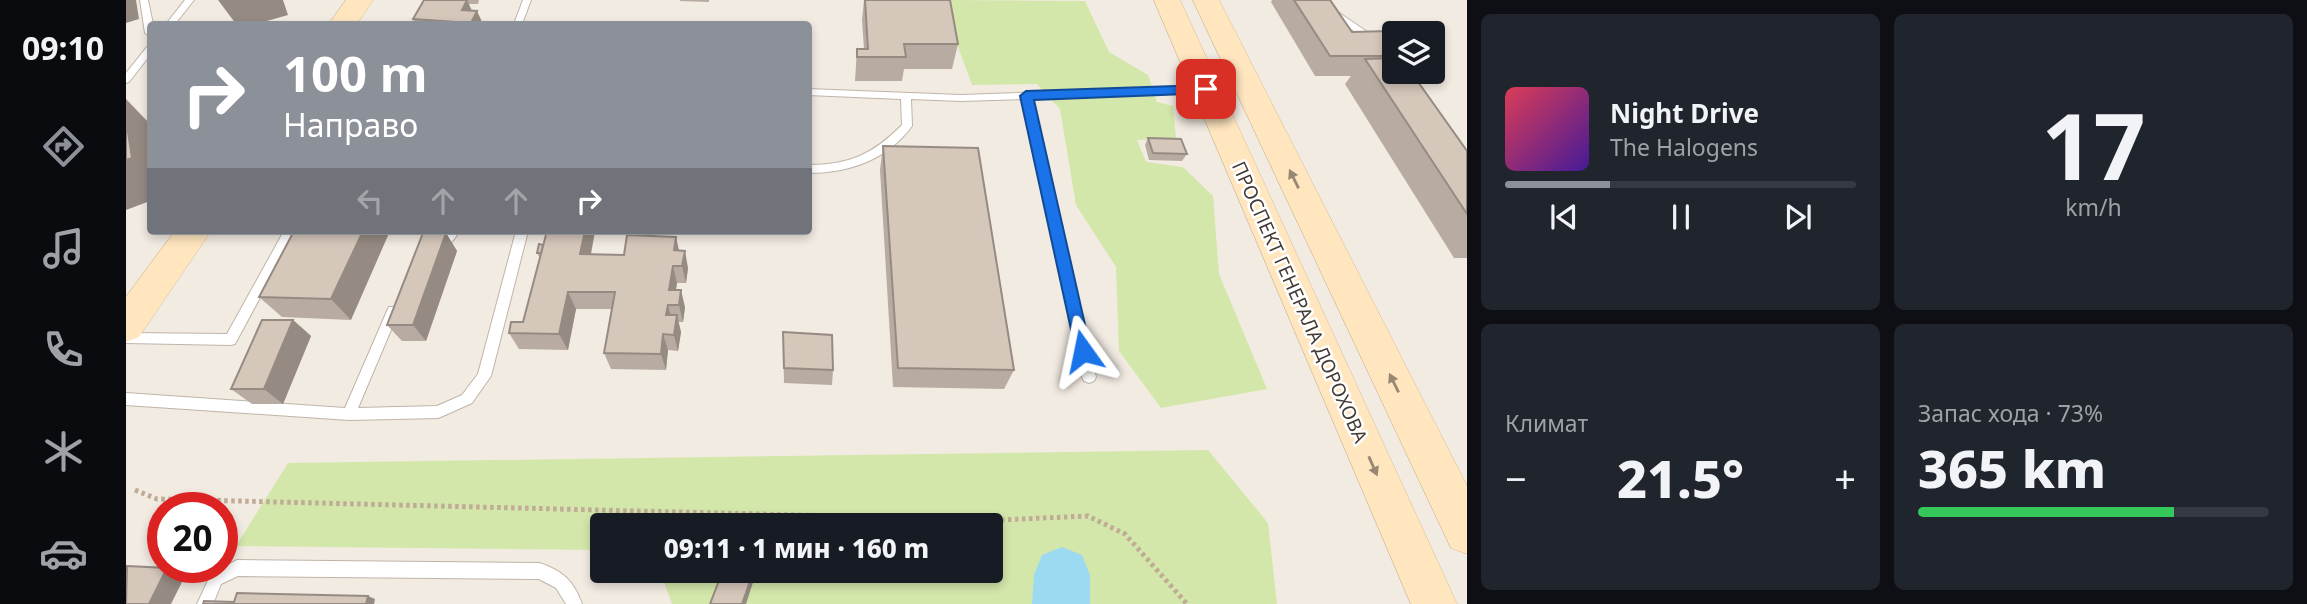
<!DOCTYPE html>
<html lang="ru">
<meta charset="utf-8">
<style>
:root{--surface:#171b24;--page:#20242c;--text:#f1f3f6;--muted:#9ea1a6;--line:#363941;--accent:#8c9099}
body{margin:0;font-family:"Noto Sans",sans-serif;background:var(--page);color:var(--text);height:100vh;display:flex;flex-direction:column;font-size:26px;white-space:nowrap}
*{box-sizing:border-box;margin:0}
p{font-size:23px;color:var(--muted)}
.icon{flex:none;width:38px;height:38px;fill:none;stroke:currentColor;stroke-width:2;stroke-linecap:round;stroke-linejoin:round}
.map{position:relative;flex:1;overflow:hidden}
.drawer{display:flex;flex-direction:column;gap:14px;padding:14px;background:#0d0f14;width:840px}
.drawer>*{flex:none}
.top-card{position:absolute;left:21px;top:21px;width:665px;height:214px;border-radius:7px;box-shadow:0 4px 10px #0003;background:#8c9099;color:#fff;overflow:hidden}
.fabs{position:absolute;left:1256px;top:21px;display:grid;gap:14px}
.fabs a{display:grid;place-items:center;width:63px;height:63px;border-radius:7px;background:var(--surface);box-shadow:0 4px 10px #0003;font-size:35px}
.speed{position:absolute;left:21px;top:492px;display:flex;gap:14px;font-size:35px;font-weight:700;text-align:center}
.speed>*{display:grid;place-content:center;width:91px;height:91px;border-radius:50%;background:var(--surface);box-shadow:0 4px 10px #0003;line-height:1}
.speed .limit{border:10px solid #d22;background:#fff;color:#111}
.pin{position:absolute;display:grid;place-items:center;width:60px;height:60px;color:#fff;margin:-30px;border-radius:14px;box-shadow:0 4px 10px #0006}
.me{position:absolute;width:77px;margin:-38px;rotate:348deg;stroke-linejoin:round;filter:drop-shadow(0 0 5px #0008)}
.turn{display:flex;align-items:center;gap:24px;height:147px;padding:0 21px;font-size:32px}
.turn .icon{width:91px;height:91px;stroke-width:2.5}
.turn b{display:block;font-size:49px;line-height:60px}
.lanes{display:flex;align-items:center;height:66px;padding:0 21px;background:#0003;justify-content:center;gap:35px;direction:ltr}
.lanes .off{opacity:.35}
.big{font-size:52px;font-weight:800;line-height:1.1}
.drawer .widget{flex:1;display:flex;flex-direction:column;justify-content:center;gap:10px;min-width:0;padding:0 24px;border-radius:10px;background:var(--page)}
.drawer .dial{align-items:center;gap:0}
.dial b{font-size:91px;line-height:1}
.song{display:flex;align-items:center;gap:21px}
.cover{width:84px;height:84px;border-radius:10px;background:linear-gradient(135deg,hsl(350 70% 55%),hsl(260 70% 35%))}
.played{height:7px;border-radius:4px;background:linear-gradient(90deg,var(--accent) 30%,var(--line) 30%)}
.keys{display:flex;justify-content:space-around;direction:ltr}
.heat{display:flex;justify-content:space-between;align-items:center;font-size:38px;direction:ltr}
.charge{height:10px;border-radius:5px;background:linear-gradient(90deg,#34c759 73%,var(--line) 0)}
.drawer .tiles{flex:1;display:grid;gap:14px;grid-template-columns:repeat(2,1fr)}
.trip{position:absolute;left:464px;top:513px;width:413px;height:70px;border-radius:7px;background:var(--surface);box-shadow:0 4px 10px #0003;font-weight:800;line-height:70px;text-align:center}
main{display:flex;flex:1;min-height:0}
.menu{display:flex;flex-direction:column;width:126px;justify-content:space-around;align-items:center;background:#090b0e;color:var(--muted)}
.menu .icon{width:49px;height:49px}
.menu .selected{color:var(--accent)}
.menu b{font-size:32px;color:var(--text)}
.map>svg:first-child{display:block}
.green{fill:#d4e7aa}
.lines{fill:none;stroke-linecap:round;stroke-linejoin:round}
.river{fill:#9cdaf1;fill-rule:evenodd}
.lane-casing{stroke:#c0b4a8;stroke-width:2}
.secondary-casing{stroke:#d6bb93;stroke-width:1}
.path{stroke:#bfab96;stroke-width:5;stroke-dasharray:3.5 3.5;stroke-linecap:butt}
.lane{fill:#fff;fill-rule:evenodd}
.secondary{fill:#ffe6bf;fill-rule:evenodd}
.wall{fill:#b8aba1}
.shaded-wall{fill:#968b83}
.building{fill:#d6c7bb;stroke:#968b83;stroke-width:2}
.oneway{fill:#988772}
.route{fill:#1a73e8;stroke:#114b97;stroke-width:2}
.labels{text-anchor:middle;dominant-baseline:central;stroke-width:5;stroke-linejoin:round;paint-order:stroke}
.street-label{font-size:19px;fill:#433a33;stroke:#fff}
</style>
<main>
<nav class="menu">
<b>09:10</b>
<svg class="icon selected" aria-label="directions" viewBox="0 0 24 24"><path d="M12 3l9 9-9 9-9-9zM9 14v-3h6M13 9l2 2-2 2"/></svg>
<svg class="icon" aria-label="music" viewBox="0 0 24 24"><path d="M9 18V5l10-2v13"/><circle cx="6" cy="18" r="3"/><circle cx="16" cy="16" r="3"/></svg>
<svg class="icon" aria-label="phone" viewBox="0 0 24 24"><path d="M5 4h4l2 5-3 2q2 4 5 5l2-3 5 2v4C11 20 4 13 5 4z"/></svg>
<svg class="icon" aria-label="climate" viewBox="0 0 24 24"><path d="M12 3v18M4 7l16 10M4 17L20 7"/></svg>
<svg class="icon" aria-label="car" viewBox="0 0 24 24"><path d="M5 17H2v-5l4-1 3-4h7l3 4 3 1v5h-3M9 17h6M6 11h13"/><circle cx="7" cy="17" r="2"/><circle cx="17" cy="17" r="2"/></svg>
</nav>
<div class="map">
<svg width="1341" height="604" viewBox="0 0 1341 604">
<rect width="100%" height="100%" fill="#f2ebe2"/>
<!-- green -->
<path class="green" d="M 822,0 L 959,1 L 983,52 L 1022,75 L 1031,102 L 1047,106 L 1050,139 L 1011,140 L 1020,162 L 1057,167 L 1087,196 L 1093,274 L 1141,389 L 1035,408 L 993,351 L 990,267 L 950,205 L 934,109 L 911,84 L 846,85 L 826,31 Z
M 1082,450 L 1142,523 L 1151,604 L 546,604 L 534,571 L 864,570 L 864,525 L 476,525 L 476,550 L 110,546 L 162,463 Z"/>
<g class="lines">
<!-- river -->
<path class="river" d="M 936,547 L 956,555 L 964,575 L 964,604 L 906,604 L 908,575 L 916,555 Z"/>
<!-- lane casing -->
<g class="lane-casing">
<path id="lane" d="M 14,0 L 22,0 L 27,24 L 24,24 L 24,36 L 19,33 Z
M 59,0 L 68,0 L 49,24 L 40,24 Z
M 397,0 L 405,0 L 396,24 L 388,24 Z
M 1196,0 L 1204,0 L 1212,12 L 1269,51 L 1269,59 L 1206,16 Z
M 24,46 L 24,55 L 3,82 L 0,83 L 0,73 L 21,47 Z
M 1080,86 L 1084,87 L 1084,91 L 906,99 L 970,377 L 968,381 L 963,383 L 958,381 L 956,377 L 896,99 L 835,101 L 785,99 L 786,126 C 761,160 723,173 682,173 L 682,165 C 724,165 747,154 776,125 L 775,99 L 682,95 L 682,89 L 835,95 Z
M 158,231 L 170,231 L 109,344 L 105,345 L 0,343 L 0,333 L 101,334 Z
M 321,231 L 333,231 C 328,242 317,252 305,249 L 303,246 C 307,238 318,239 321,231 Z
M 390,231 L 402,231 L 365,376 L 346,403 L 317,416 L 312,418 L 223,420 L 0,405 L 0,393 L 219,408 L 261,311 L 263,307 L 271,307 L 273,311 L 232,408 L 311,406 L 336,395 L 352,374 Z
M 111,560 L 413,563 C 436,570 448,581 456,604 L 440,604 L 430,588 L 413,579 L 112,576 L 95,584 L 87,604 L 71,604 L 85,574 Z"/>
</g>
<!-- secondary casing -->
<g class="secondary-casing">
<path id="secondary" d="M 220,0 L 247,0 L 231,24 L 203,24 Z
M 1028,0 L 1054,0 L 1331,604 L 1285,604 Z
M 1067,0 L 1093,0 L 1341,486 L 1341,554 L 1325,548 Z
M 49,231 L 85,231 L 13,337 L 0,342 L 0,297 Z"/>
</g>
<!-- path -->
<path class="path" d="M 9,490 L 31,499 L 873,520 L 962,516 L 999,534 L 1061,604"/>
<!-- lane -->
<use href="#lane" class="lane"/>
<!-- secondary -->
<use href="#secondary" class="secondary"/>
</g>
<!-- wall -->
<path class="wall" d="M 298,0 L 353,0 L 352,4 L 343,4 L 346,11 L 357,24 L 289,24 L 287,19 Z
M 554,0 L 583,0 L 583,2 L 554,1 Z
M 738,0 L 824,0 L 832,44 L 826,69 L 778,69 L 776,81 L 729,81 L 731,49 L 738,49 L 736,20 Z
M 1146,0 L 1204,0 L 1226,32 L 1269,39 L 1269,72 L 1341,151 L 1341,258 L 1328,258 L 1219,84 L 1225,76 L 1189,76 L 1145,2 Z
M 1022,138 L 1061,154 L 1056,161 L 1023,160 L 1019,145 Z
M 757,146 L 888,370 L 878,389 L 767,387 L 754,170 Z
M 168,231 L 225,320 L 156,317 L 133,297 Z
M 469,231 L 465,255 L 498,255 L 553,250 L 562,268 L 560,283 L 551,283 L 550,290 L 559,307 L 557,322 L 552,322 L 555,332 L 552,351 L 542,350 L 540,370 L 485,369 L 478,353 L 486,309 L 450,309 L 442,350 L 393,349 L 383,333 L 397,322 L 414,258 L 411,253 L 417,245 Z
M 320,233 L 331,251 L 300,341 L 276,341 L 261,325 Z
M 167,320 L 185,336 L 157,404 L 126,404 L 105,389 Z
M 657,332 L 707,370 L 706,385 L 658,383 Z
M 631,570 L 592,583 L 578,578 L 575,572 Z"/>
<!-- shaded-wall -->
<path class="shaded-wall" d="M 0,0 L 10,0 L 13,19 L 0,23 Z
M 92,0 L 157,0 L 162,15 L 130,24 L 110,24 Z
M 341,0 L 347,14 L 336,10 Z
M 351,11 L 357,24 L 346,24 L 345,23 Z
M 0,99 L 24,124 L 24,201 L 0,210 Z
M 237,231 L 264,231 L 225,320 L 205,299 Z
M 459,231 L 469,231 L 461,272 L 454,254 Z
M 320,233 L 331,251 L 300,341 L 287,325 Z
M 550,237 L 554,255 L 552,268 L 548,250 Z
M 559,251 L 562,268 L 560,283 L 556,266 Z
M 547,266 L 551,283 L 547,307 L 543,290 Z
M 555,290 L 559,307 L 557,322 L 553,305 Z
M 442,292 L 450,309 L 442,350 L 433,334 Z
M 542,305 L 546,321 L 540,315 Z
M 551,315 L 555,332 L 552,351 L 548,335 Z
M 167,320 L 185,336 L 157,404 L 138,389 Z
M 537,334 L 542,350 L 540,370 L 535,354 Z
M 41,568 L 60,574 L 45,604 L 23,604 Z
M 628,570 L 631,570 L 620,604 L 616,604 Z
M 242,596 L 249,599 L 248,604 L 240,604 Z"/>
<!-- building -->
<path class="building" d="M 298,0 L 341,0 L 336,10 L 351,11 L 345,23 L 287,19 Z
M 739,0 L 824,0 L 832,44 L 778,44 L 780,57 L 731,57 L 731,49 L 742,49 Z
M 1168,0 L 1204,0 L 1226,32 L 1263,31 L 1269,39 L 1269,56 L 1204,56 Z
M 1269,58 L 1269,72 L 1285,72 L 1341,151 L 1341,214 L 1239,59 Z
M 0,119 L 6,158 L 0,160 Z
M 1022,138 L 1055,139 L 1061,154 L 1027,153 Z
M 757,146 L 852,148 L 888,370 L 772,368 Z
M 168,231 L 237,231 L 205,299 L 133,297 Z
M 421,231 L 459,231 L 454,254 L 498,255 L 501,235 L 550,237 L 548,250 L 559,251 L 556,266 L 547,266 L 543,290 L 555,290 L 553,305 L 542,305 L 540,315 L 551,315 L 548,335 L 537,334 L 535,354 L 478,353 L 489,292 L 442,292 L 433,334 L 383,333 L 385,322 L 397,322 Z
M 297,233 L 320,233 L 287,325 L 261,325 Z
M 413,244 L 417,245 L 415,253 L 411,253 Z
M 136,320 L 167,320 L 138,389 L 105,389 Z
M 657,332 L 706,335 L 707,370 L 658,368 Z
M 1,566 L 41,568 L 23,604 L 0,604 Z
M 575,570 L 628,570 L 616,604 L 584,604 L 594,578 L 575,572 Z
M 111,593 L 242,596 L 240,604 L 77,604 L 78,601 L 108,602 Z"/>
<!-- one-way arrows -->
<defs><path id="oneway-solid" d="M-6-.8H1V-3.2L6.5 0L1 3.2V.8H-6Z" transform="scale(1.75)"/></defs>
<g class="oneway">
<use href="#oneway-solid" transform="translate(1168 179) rotate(-116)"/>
<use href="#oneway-solid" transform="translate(1268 383) rotate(-116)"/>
<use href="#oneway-solid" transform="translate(1247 466) rotate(66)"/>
</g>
<!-- route -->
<path class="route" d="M 1080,85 L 1087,89 L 1085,93 L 908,100 L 965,351 L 963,357 L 957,359 L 951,357 L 894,96 L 900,91 Z"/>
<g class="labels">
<!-- street labels -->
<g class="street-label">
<text transform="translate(1174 302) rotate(66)">ПРОСПЕКТ ГЕНЕРАЛА ДОРОХОВА</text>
</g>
</g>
</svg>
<div class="fabs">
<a><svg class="icon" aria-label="layers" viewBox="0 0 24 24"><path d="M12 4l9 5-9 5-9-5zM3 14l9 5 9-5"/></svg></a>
</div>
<div class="speed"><div class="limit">20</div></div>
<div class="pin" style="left:1080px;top:89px;background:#d93025"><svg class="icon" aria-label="arrive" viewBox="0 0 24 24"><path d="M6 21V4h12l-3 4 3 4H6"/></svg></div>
<svg class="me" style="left:957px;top:351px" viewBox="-20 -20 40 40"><path d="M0-17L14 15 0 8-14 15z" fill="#1a73e8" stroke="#fff" stroke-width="4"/></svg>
<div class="trip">09:11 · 1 мин · 160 m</div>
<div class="top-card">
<div class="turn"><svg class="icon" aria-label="right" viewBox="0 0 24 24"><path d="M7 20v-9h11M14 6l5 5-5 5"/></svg><div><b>100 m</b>Направо</div></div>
<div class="lanes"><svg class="icon off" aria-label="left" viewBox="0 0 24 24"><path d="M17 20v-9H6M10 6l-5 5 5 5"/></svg><svg class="icon off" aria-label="ahead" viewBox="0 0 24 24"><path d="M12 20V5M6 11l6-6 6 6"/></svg><svg class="icon off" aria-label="ahead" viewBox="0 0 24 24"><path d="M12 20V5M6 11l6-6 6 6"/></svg><svg class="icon" aria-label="right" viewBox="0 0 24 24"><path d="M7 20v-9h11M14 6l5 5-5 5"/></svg></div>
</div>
</div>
<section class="drawer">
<div class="tiles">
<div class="widget">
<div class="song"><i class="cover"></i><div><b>Night Drive</b><p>The Halogens</p></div></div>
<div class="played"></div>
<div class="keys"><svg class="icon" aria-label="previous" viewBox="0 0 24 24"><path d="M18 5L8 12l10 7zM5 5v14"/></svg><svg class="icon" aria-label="pause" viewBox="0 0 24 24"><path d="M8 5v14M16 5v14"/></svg><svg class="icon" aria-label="next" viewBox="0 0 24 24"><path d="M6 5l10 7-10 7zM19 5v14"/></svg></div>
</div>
<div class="widget dial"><b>17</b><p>km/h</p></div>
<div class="widget"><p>Климат</p>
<div class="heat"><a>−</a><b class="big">21.5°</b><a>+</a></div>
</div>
<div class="widget"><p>Запас хода · 73%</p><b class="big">365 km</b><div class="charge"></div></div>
</div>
</section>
</main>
